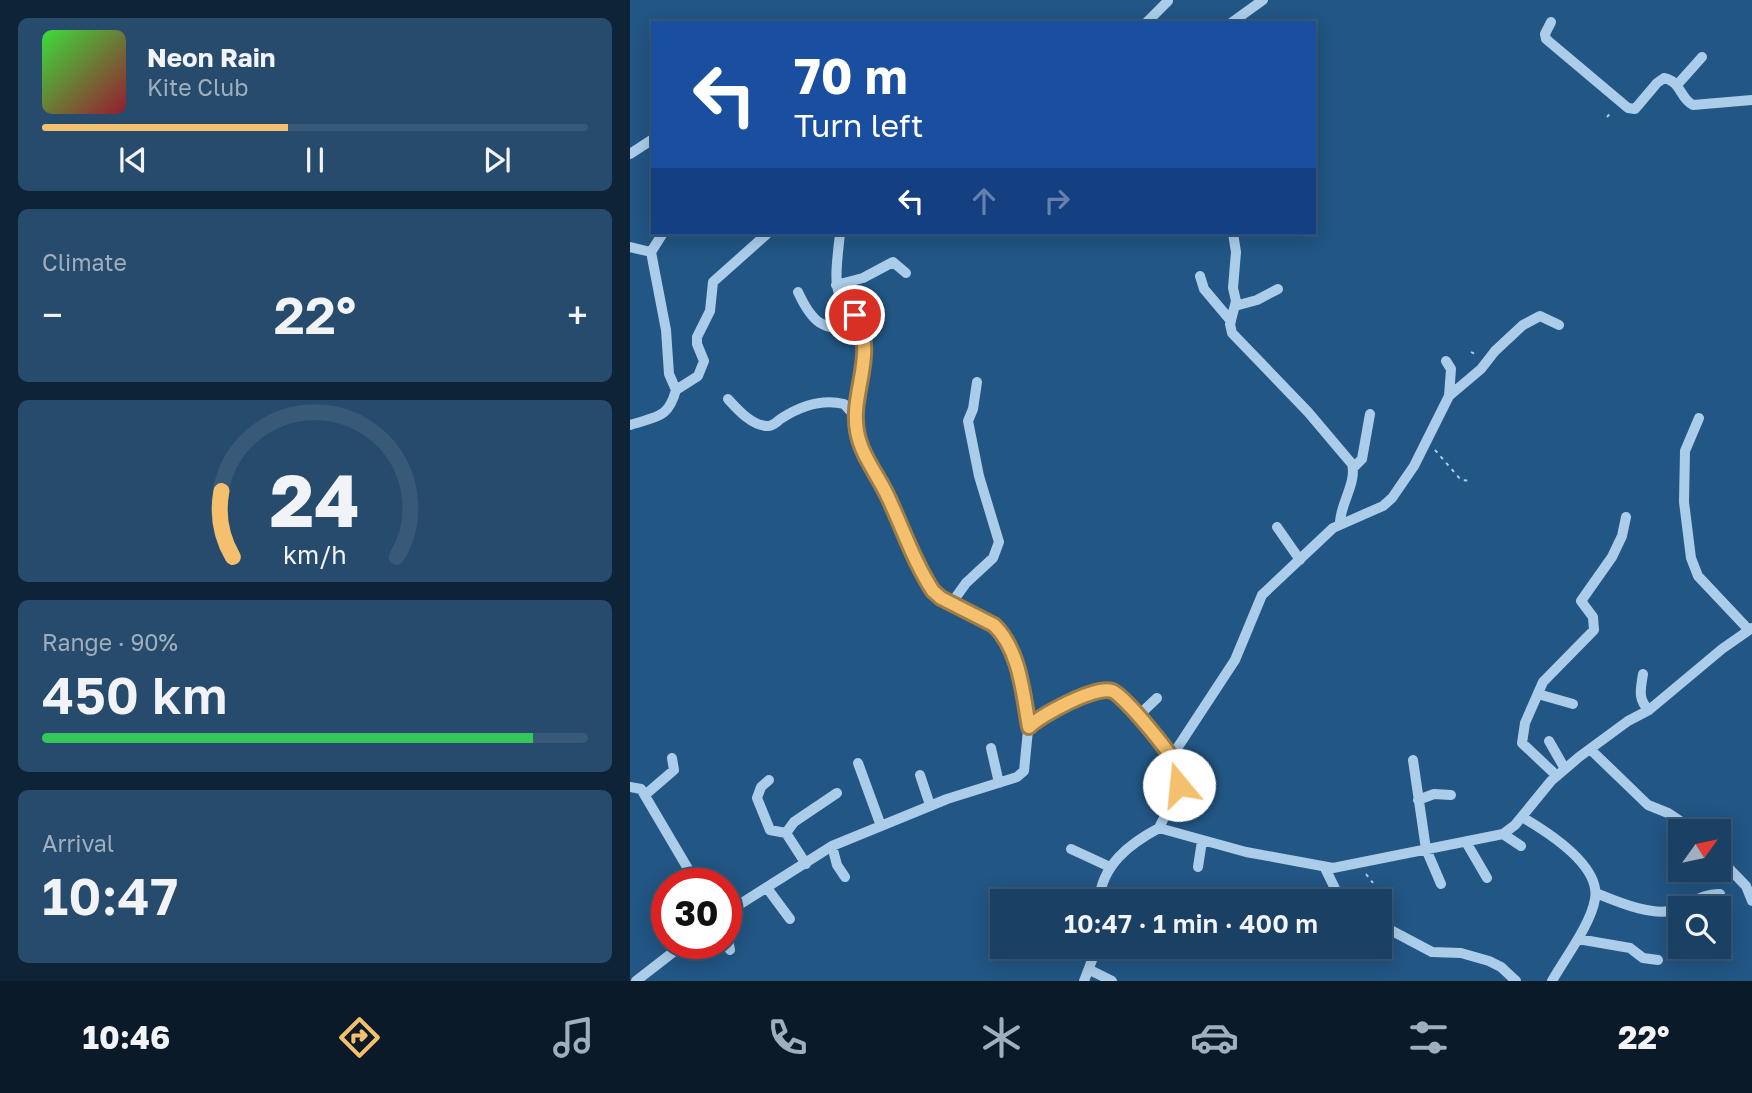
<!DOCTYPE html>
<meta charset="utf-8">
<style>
:root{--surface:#1a4063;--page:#274b6c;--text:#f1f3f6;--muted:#9fafbe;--line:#385978;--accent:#f4c06d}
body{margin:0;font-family:"Golos Text",sans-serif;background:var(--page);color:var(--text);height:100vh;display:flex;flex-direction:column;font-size:26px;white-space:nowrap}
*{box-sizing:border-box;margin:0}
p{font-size:23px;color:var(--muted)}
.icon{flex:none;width:38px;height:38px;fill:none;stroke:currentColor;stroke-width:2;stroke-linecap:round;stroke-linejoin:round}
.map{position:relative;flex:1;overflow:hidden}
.drawer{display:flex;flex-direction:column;gap:18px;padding:18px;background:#0e2336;width:630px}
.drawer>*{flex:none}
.hud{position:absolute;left:21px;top:21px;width:665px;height:214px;border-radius:0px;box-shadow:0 4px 18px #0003,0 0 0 2px var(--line);background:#1a4fa0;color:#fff;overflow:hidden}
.needle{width:46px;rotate:57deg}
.buttons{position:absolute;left:1038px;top:819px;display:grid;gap:14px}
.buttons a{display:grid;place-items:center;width:63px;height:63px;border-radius:0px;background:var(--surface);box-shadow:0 4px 18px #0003,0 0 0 2px var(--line);font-size:35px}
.speed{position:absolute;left:21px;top:868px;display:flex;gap:14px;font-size:35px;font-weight:700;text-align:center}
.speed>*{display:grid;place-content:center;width:91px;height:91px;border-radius:50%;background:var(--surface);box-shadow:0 4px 18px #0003,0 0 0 2px var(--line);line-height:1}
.speed .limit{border:10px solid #d22;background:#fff;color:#111}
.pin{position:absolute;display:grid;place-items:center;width:60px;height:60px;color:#fff;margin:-30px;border:4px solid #fff;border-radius:50%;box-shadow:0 2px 7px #0007}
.me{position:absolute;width:77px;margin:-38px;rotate:343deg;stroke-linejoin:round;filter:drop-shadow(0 0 5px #0008)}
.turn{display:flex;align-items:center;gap:24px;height:147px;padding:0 28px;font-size:32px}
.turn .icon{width:91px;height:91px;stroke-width:2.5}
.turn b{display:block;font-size:49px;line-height:60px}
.lanes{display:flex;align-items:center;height:66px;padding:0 28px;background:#0003;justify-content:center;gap:35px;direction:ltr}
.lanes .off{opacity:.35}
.big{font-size:52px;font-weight:600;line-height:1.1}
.drawer .card{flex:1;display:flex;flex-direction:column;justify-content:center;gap:10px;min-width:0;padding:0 24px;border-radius:10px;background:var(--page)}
.drawer .dial{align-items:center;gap:0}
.dial svg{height:182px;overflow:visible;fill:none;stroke:var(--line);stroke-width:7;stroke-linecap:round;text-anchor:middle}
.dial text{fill:var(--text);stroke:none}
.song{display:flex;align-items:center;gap:21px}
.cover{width:84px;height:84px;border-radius:10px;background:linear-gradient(135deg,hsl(120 70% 55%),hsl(350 70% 35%))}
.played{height:7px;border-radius:4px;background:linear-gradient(90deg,var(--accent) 45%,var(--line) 45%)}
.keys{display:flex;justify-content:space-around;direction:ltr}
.heat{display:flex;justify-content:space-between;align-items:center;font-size:38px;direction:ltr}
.charge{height:10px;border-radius:5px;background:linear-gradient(90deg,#34c759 90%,var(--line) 0)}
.trip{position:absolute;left:360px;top:889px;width:402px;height:70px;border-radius:0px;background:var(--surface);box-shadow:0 4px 18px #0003,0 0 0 2px var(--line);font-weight:600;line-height:70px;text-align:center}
.menu{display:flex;height:112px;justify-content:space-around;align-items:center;background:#0a1a28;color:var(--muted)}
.menu .icon{width:49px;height:49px}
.menu .current{color:var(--accent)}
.menu b{font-size:32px;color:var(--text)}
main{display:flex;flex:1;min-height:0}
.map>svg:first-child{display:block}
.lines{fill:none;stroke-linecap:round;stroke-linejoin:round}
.path{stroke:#abcde9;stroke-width:2;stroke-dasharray:3.5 5;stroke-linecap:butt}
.minor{stroke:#abcde9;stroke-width:10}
.route-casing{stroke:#9f7d47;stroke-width:18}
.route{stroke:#f4c06d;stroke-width:12}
</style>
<main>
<section class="drawer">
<div class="card">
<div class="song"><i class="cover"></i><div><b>Neon Rain</b><p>Kite Club</p></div></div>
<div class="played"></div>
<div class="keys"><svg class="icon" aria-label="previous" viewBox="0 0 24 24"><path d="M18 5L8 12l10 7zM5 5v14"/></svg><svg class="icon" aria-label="pause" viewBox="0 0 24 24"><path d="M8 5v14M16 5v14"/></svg><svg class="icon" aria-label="next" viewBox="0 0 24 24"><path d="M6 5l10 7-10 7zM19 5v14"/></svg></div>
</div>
<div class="card"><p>Climate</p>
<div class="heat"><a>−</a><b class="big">22°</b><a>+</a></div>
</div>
<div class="card dial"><svg viewBox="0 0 100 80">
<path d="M14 69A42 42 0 1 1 86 69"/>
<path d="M14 69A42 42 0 0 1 9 40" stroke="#f4c06d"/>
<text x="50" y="56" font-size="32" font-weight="700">24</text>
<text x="50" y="72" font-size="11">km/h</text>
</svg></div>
<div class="card"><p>Range · 90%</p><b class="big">450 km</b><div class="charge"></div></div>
<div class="card"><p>Arrival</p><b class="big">10:47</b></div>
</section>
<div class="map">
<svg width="1122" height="981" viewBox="0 0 1122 981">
<rect width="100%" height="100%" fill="#225684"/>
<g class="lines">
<!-- path -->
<path class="path" d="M 977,117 L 982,111
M 841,352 L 848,356
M 805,450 L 831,480 L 842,481
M 736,874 L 743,883"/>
<!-- minor -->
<path class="minor" d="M 921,22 L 915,34 L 916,39 L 998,108 L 1005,109 L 1027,83 L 1034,78 C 1051,81 1050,99 1063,105 L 1122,100
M 516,23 L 538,1
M 601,23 L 633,0
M 1047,85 L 1072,57
M 0,154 L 23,139
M 33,233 L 21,252 L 36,330 L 39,374 L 46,390
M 210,233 C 209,247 203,281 209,293 C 217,310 231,320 233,341 C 237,376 220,409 231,444 L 303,591 L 315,601 L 364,625 C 390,650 393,693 399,727
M 603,233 L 606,252 L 603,288 L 606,301 L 600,324 L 602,333 L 678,412 L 722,464 C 727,483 710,504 710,523
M 0,247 L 21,252
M 570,276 L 574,289 L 601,321
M 206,285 L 233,278 L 263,262 L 276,273
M 168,292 C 185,329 194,327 232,332
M 605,306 L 627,300 L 648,289
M 816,361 L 821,369 L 819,396
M 98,399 C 108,410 122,426 138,426 C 144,426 147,421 152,418 C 171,406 193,399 214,404 L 226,417
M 1069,418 L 1055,451 L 1054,502 L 1061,558 L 1068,576 L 1119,630
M 0,425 C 27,416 38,419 46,390 L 68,376 L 74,361 L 67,344 L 67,337 L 80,311 L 83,282 L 138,233
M 723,468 L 732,459 L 740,414
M 647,527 L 670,560
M 321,604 L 336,583 L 363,558 L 369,542 L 349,476 L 338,421 L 343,409 L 347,382
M 1013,674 C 1011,688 1007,699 1019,710
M 908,694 L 943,704
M 508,716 L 527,698
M 919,741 L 935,769
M 361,748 L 369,783
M 961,750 L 1018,805 L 1038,813 L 1065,831
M 542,756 L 605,660 L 632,595 L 703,528 L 753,506 L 762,498 L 784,466 L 819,396 L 851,369 L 865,351 L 893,325 L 910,316 L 929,325
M 783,760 L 796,849 L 811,884
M 228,763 L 251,826
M 290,775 L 300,805
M 927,776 L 892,743 L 895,723 L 913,682 L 964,630 L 963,617 L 951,601 L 982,557 L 992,536 L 996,517
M 139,780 L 131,787 L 127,798 L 140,830 L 156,833
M 0,787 L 11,789 L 67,884
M 15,795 L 44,770 L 42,758
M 788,800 L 804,794 L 821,795
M 892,817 C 916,831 971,865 965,899 C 961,924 935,958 922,981
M 873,834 L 891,846
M 836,842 L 857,878
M 202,846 L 207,865 L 215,877
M 441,849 L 480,867
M 1088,857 L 1116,886 L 1122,901
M 176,864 L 156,833 L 164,822 L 207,793
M 568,867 L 572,841
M 695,868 L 711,901
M 137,888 L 160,919
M 966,893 C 988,902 1024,918 1048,909 C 1063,903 1074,893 1090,894
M 469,901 C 472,865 499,844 529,828 L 616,852 L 703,868 L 873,834 L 885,825 L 921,781 L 949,757 L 998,721 L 1019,710 L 1092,649 L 1122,628
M 96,913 L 202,846 L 317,799 L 387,777 L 394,771 L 398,730 L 402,724 C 419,714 462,686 481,690 C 494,694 547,758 549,773 C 552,790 536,812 529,828
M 751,925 L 802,952 L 831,953 L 859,961 L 871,967 L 886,981
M 96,928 L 100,950
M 948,939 L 1000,948 L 1013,958 L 1028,960
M 492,947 L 497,949
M 742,947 L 743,949
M 460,970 L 482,981
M 6,981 L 55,943
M 454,981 L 467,947"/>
</g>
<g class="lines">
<!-- route casing -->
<g class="route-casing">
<path id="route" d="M 225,315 C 248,353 220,392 227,431 C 231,456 249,476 259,499 C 273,529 284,562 303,591 L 311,598 L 364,625 C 390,650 393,694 399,727 C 411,715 466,685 482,691 C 493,694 544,756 548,769 C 550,774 549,779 549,785"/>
</g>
<!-- route -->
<use href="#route" class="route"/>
</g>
</svg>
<div class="buttons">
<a><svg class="needle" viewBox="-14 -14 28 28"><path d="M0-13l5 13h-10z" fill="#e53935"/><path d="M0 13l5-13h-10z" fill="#9fafbe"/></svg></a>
<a><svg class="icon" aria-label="search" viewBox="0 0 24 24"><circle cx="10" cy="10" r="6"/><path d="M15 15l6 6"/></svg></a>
</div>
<div class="speed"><div class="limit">30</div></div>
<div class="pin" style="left:225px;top:315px;background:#d93025"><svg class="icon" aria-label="arrive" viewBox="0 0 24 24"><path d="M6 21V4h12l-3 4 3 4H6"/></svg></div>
<svg class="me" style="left:549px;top:785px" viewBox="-20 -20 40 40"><circle r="19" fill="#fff"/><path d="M0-13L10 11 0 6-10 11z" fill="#f4c06d"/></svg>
<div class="trip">10:47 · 1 min · 400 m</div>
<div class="hud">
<div class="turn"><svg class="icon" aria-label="left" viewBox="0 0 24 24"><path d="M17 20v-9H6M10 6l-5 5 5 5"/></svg><div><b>70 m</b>Turn left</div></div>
<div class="lanes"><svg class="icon" aria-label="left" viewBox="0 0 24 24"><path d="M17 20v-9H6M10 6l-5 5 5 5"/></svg><svg class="icon off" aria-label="ahead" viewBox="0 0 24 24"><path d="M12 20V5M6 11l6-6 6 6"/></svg><svg class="icon off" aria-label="right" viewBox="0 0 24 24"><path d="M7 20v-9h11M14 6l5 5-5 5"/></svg></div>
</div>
</div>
</main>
<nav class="menu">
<b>10:46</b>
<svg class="icon current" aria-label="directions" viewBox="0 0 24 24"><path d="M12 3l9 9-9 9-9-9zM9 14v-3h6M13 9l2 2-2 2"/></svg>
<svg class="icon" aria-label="music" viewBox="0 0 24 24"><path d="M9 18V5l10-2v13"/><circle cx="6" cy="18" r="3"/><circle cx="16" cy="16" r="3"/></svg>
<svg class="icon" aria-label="phone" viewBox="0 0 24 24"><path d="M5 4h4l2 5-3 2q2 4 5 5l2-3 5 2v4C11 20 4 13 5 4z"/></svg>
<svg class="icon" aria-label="climate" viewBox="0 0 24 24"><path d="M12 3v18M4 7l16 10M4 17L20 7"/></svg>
<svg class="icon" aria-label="car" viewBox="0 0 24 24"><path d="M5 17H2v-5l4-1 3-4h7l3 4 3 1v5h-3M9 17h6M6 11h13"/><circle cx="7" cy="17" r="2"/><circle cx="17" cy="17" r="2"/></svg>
<svg class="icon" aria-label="filters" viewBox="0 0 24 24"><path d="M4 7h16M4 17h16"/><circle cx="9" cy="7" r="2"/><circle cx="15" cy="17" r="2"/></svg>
<b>22°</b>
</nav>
